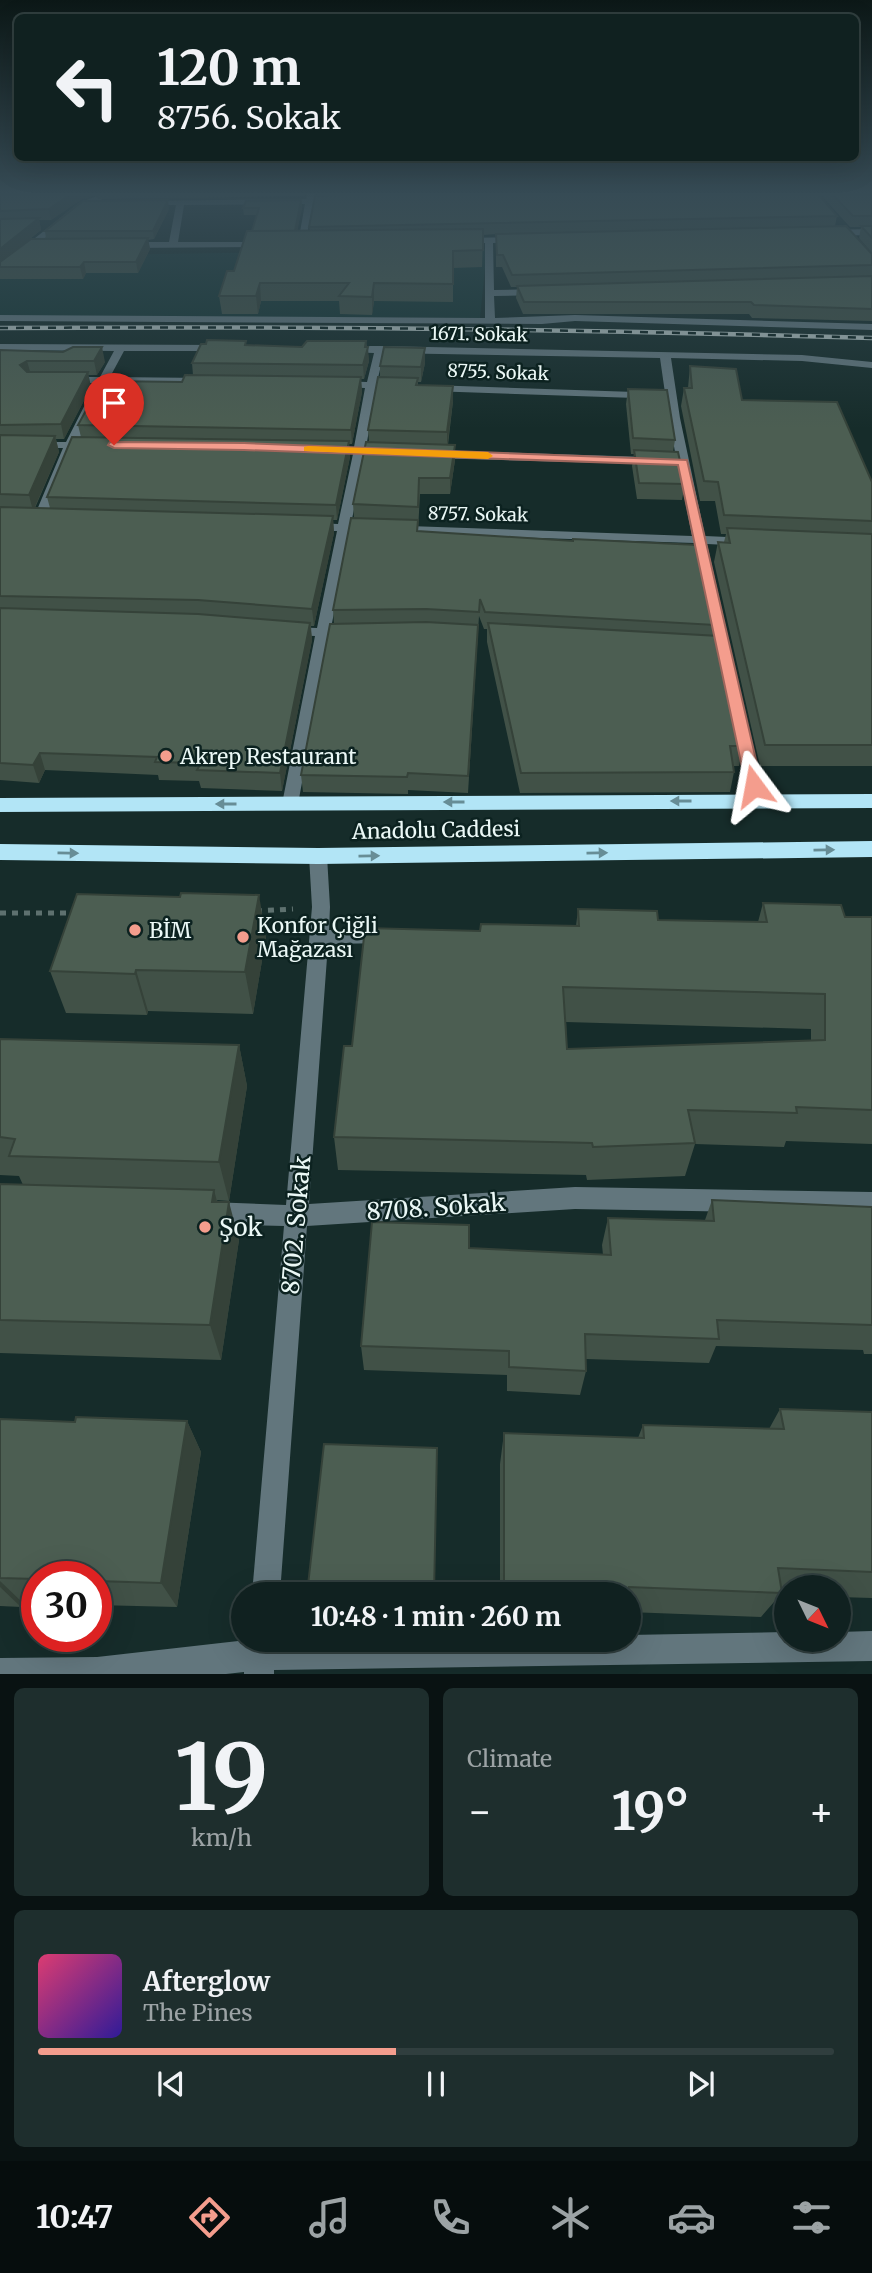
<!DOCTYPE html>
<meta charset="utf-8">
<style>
:root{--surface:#102120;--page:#1e2e2d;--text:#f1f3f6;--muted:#9ca3a5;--line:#303e3e;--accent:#f49d8d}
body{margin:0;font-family:Merriweather,serif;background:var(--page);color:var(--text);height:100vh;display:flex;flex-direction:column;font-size:26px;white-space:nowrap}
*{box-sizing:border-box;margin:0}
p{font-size:23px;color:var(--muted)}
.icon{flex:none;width:38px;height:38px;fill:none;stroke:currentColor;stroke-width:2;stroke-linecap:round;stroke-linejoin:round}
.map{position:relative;height:1674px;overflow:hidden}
.sheet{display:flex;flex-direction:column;gap:14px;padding:14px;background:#091212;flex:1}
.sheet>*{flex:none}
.guide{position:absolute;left:14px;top:14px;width:845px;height:147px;border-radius:10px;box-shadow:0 7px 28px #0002,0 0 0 2px var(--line);background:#102120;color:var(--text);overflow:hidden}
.needle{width:46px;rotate:133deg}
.fabs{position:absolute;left:774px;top:1575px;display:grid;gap:14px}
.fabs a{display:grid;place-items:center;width:77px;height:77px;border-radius:50%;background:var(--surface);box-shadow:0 7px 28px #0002,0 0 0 2px var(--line);font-size:35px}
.speed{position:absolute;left:21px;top:1561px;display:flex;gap:14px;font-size:35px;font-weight:700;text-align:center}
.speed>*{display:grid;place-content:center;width:91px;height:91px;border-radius:50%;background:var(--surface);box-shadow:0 7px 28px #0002,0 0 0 2px var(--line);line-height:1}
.speed .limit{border:10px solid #d22;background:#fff;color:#111}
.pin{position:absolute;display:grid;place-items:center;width:60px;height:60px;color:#fff;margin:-72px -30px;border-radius:50% 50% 50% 0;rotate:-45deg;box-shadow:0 0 7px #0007}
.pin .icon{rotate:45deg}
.me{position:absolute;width:77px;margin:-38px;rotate:347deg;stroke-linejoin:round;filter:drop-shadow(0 0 5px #0008)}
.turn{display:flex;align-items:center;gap:24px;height:147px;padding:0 28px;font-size:32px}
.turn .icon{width:91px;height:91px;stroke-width:2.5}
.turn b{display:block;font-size:49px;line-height:60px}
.big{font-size:52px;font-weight:700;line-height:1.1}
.sheet .widget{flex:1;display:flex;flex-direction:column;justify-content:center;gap:10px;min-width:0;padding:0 24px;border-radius:10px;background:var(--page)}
.sheet .dial{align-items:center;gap:0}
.dial b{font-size:91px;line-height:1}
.song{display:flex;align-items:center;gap:21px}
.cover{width:84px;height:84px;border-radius:10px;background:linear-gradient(135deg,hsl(340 70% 55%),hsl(250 70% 35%))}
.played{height:7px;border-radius:4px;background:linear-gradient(90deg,var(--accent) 45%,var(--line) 45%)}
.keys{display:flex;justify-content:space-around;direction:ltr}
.heat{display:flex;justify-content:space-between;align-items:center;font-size:38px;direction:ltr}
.sheet .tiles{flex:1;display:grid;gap:14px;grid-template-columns:1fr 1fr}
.widget:last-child{grid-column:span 2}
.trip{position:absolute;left:231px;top:1582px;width:410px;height:70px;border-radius:35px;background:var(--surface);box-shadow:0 7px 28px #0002,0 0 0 2px var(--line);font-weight:700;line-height:70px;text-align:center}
.tabs{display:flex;height:112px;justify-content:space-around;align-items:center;background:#060d0d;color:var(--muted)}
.tabs .icon{width:49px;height:49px}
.tabs .selected{color:var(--accent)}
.tabs b{font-size:32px;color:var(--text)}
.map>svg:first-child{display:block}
.built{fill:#163634}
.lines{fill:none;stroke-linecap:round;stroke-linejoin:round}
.path{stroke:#5e716f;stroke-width:5;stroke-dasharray:6 6;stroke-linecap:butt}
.minor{fill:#62767d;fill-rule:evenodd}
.highway{fill:#b2e5f6;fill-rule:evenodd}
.rail-casing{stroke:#b2c1bf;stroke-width:4.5}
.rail{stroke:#0c2220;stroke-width:2.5;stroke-dasharray:8;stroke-linecap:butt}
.wall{fill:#415147;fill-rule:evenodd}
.shaded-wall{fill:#354239}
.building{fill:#4c5e52;stroke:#354239;stroke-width:2;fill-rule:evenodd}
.oneway{fill:#678d96}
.route{fill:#f49d8d;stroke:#9f665c;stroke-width:2}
.slow{fill:#f59e0b}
.poi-dot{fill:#f49d8d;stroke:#0c2220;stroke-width:2.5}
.labels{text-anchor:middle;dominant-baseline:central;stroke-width:5;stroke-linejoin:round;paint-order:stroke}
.far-street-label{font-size:18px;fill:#ebf8f6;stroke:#0c2220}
.poi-label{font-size:21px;fill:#ebf8f6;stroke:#0c2220;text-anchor:start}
.street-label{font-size:21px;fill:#ebf8f6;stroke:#0c2220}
.near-street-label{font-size:24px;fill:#ebf8f6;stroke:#0c2220}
.near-poi-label{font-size:24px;fill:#ebf8f6;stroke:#0c2220;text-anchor:start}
</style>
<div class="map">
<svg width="872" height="1675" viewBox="0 0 872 1675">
<rect width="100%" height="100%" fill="#162c2a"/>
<!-- built -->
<path class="built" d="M 487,249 L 480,318 L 0,316 L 0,277 L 27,256 Z"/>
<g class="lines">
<!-- path -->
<path class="path" d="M 256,911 L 293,909
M 0,913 L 76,913"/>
<!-- minor -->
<path class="minor" d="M 102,194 L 113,194 L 85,207 L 0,273 L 0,266 L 79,203 Z
M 307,194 L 315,194 L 314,199 L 342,201 L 313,204 L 305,245 L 298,243 L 305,204 L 184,205 L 178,242 L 270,242 L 267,247 L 127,248 L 123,245 L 127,242 L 169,242 L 176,205 L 145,205 L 142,201 L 306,199 Z
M 872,229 L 872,235 L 827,236 L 823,233 L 827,230 Z
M 519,237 L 522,242 L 493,243 L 494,290 L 540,289 L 545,292 L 540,295 L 494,296 L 495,318 L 575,315 L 872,324 L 872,330 L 575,321 L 542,324 L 0,321 L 0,315 L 485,318 L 485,243 L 459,244 L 455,241 L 459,238 Z
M 0,344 L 221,345 L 226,348 L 221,351 L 124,351 L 110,377 L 206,378 L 211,381 L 206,384 L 107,383 L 78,442 L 91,442 L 97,445 L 91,448 L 74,448 L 46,517 L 40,521 L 34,517 L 63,448 L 0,448 L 0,442 L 66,442 L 96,383 L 66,383 L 61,380 L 66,377 L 100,377 L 114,351 L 0,350 Z
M 380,346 L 802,355 L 872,362 L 872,368 L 802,361 L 671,358 L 680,418 L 705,536 L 749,538 L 756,542 L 749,546 L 707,544 L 765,800 L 763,804 L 757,806 L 749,800 L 694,543 L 350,532 L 331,628 L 351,629 L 358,633 L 351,637 L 329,637 L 298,804 L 290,810 L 284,808 L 282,804 L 315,636 L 288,635 L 281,631 L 288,627 L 317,628 L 337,531 L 311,531 L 305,527 L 311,523 L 338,524 L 353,454 L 325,453 L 319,450 L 325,447 L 354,447 L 365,388 L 339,387 L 334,384 L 339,381 L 367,382 L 374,353 L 344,352 L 339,349 L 344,346 ZM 384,353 L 660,358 L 665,393 L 430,385 L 425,388 L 430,391 L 666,399 L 676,458 L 430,450 L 424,454 L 430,458 L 678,465 L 692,536 L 351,524 L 365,455 L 388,456 L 394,452 L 388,448 L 366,448 L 376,388 L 398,389 L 403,386 L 398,383 L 377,382 Z
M 318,850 L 324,851 L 327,856 L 330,907 L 329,930 L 388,929 L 395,931 L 397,936 L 395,941 L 388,943 L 328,944 L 309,1204 L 575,1187 L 872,1192 L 872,1214 L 575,1209 L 307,1226 L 280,1594 L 252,1594 L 284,1226 L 210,1224 L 202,1221 L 198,1213 L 202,1205 L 210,1202 L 286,1205 L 312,907 L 309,856 L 312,851 Z
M 872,1631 L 872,1661 L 274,1670 L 274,1675 L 244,1675 L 244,1672 L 217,1675 L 0,1675 L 0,1658 L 97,1657 L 247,1640 L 628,1640 L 628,1635 L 786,1632 L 786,1640 L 838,1640 L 838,1632 Z"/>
<!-- highway -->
<path class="highway" d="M 872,794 L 872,808 L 0,812 L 0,798 Z
M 872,841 L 872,857 L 318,864 L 0,860 L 0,844 L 318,848 Z"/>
<!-- rail casing -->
<g class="rail-casing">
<path id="rail" d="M 0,328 C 291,326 581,329 872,338"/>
</g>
<!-- rail -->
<use href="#rail" class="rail"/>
</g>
<!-- wall -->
<path class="wall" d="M 0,194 L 305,194 L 304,196 L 98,199 L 95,196 L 82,199 L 51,220 L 39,220 L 41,230 L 10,255 L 46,239 L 45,231 L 169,209 L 154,239 L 148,240 L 150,249 L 138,273 L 86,273 L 83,279 L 0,279 Z
M 317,194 L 818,194 L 837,216 L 835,226 L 872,254 L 872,321 L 752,318 L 749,314 L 523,314 L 516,298 L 517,287 L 511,287 L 502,267 L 496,267 L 496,234 L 483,235 L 482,267 L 453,268 L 453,302 L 374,301 L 372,315 L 340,314 L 339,301 L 261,301 L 258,314 L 222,314 L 219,296 L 234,271 L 252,231 L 257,215 L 244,215 L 243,208 L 301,200 L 302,207 L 297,231 L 310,231 L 309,227 Z
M 820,194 L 872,194 L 872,253 L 859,238 L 861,227 L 850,227 Z
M 366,341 L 369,361 L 364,379 L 361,379 L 362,392 L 352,444 L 349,444 L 350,457 L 337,520 L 333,520 L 334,533 L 314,626 L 311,626 L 312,640 L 282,791 L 201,788 L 199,781 L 159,780 L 158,775 L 45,770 L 39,783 L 0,780 L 0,350 L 105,362 L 97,375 L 88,375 L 91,387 L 64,439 L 56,439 L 59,452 L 35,508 L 50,508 L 47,497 L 81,437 L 78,425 L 182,382 L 193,375 L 192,363 L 247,345 L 302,347 Z
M 425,363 L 421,382 L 418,382 L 418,385 L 453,386 L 453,401 L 448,445 L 455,445 L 455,460 L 450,494 L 420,494 L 418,531 L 715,625 L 713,636 L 744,746 L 739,766 L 733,766 L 734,772 L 730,792 L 520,793 L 487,642 L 487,629 L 484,629 L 479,616 L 468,793 L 408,790 L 408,794 L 303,792 L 301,775 L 334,624 L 333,610 L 354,518 L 353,504 L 369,442 L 368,430 L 380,377 L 380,366 Z
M 690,366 L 872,482 L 872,766 L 760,766 L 714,562 L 718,542 L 724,542 L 726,534 L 721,534 L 715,501 L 700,501 L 681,406 L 684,388 L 688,388 Z
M 628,389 L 675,440 L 673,452 L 685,484 L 682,500 L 637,499 L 632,466 L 634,454 L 631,454 L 626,404 Z
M 180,897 L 266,937 L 253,1014 L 148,1011 L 147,1015 L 66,1013 L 50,971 Z
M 763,903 L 845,917 L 872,917 L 872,1144 L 786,1141 L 784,1147 L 695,1144 L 685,1176 L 587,1180 L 586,1175 L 338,1170 L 334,1137 L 352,1046 L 480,931 L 576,926 L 578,909 L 658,920 L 758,922 ZM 566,1022 L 811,1029 L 811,1040 L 567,1049 Z
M 0,1039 L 239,1045 L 247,1086 L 229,1201 L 217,1200 L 239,1240 L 221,1360 L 0,1353 L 0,1184 L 23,1185 L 19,1176 L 0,1175 Z
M 712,1200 L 872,1207 L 872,1354 L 864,1354 L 863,1350 L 716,1346 L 709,1363 L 586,1359 L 586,1371 L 580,1395 L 507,1391 L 507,1375 L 364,1370 L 361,1346 L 469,1248 L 603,1255 L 602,1245 L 608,1218 L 705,1220 Z
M 780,1409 L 872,1412 L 872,1598 L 838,1597 L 838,1587 L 786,1587 L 786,1594 L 781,1594 L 761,1617 L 628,1612 L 628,1594 L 500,1594 L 500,1464 L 504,1433 L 638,1438 L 643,1425 L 769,1429 Z
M 0,1419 L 75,1422 L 187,1421 L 201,1452 L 177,1607 L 96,1605 L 96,1577 L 37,1577 L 37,1603 L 22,1602 L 21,1607 L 0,1606 Z"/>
<!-- shaded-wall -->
<path class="shaded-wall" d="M 71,194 L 94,194 L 95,196 L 82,199 L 51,220 L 49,209 Z
M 168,200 L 169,209 L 154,239 L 153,231 Z
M 301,200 L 302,207 L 296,238 L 295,232 Z
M 39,218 L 41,230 L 0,263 L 0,249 Z
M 148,238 L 150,249 L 138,273 L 136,262 Z
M 84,262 L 86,273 L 83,279 L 80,267 Z
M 260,283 L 261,301 L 258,314 L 256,296 Z
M 374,283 L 374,301 L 372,315 L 372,297 Z
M 366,341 L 366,355 L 368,347 L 369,361 L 364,379 L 363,365 Z
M 102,347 L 105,362 L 97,375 L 94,361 Z
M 425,348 L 425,363 L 421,382 L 421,367 Z
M 27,361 L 31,375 L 20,365 Z
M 88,372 L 91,387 L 64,439 L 61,424 Z
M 361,377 L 362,392 L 352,444 L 351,430 Z
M 453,386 L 453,401 L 447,448 L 447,432 Z
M 55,436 L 59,452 L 33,511 L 29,495 Z
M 349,441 L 350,457 L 337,520 L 336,505 Z
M 455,445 L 455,460 L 450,494 L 450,478 Z
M 333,516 L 334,533 L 314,626 L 312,609 Z
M 310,623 L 312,640 L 282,791 L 280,773 Z
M 40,753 L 45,770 L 39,783 L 33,765 Z
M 259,895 L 266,937 L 253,1014 L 245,972 Z
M 136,970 L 148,1011 L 147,1015 L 135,974 Z
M 239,1045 L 247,1086 L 229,1201 L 219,1162 Z
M 214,1190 L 224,1228 L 212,1202 Z
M 229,1202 L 239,1240 L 221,1360 L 210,1325 Z
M 187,1421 L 201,1452 L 177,1607 L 161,1583 Z
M 0,1581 L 22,1602 L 21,1607 L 0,1587 Z"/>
<!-- building -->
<path class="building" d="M 0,194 L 71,194 L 49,209 L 0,211 Z
M 377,194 L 818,194 L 837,216 L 309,227 L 315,196 Z
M 832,194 L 872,194 L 872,216 L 853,216 Z
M 168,200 L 153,231 L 45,231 L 83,201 Z
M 301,200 L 295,231 L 252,231 L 259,208 L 243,208 L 246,201 Z
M 39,218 L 0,249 L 0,219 Z
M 846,226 L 872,254 L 872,265 L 512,275 L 503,255 L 497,255 L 496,234 Z
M 861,226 L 872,226 L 872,238 Z
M 483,229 L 483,250 L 453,251 L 453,284 L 374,283 L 372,297 L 339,296 L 349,283 L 260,283 L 256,296 L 219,296 L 227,271 L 234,271 L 247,231 Z
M 148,238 L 136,262 L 84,262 L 80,267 L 0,267 L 0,262 L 31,239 Z
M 872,276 L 872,309 L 754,305 L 751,302 L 524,302 L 517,286 Z
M 207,340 L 246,341 L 245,345 L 302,347 L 307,341 L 366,341 L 365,347 L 368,347 L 363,365 L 192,363 L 201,344 L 206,344 Z
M 73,347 L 102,347 L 94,361 L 27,361 L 20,365 L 27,372 L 88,372 L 61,424 L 0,425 L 0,350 L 63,352 Z
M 384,347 L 425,348 L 421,367 L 380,366 Z
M 690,366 L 736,369 L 742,400 L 837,402 L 872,482 L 872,521 L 724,515 L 718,482 L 704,481 L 684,388 L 692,388 Z
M 185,375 L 361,377 L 351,430 L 78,425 L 102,381 L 182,382 Z
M 378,377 L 418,378 L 416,385 L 453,386 L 447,432 L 368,430 Z
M 628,389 L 667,390 L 675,440 L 633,438 Z
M 0,435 L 55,436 L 29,495 L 0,494 Z
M 72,437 L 349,441 L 336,505 L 47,497 Z
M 366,442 L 455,445 L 450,478 L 419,478 L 418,507 L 353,504 Z
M 634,450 L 678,452 L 685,484 L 639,483 Z
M 0,507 L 333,516 L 312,609 L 198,600 L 0,596 Z
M 351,518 L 418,520 L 417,531 L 573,541 L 573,539 L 698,545 L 715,625 L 485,612 L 480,599 L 479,612 L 426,609 L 333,610 Z
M 727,528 L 872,534 L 872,745 L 765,745 L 718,542 L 730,543 Z
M 0,608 L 198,614 L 310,623 L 280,773 L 197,770 L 201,763 L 155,762 L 157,757 L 40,753 L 33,765 L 0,763 Z
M 426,622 L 478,625 L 468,776 L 408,773 L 407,777 L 301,775 L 330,624 Z
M 488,623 L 719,636 L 744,746 L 730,746 L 734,772 L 521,773 Z
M 181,893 L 259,895 L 245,972 L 136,970 L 135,974 L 50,971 L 77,894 L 180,897 Z
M 763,903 L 841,905 L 845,917 L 872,917 L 872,1110 L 796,1107 L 797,1113 L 688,1110 L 695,1143 L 593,1147 L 592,1143 L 334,1137 L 344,1046 L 352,1046 L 365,928 L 480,931 L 481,924 L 579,926 L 578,909 L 657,911 L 658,920 L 767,922 ZM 563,987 L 825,994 L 825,1040 L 567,1049 Z
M 0,1039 L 239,1045 L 219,1162 L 9,1156 L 15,1139 L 0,1137 Z
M 0,1184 L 214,1190 L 212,1202 L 229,1202 L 210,1325 L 0,1320 Z
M 712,1200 L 872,1207 L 872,1325 L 717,1320 L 719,1339 L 585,1334 L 586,1371 L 509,1367 L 509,1351 L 361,1346 L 372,1222 L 469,1225 L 469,1248 L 611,1255 L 608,1218 L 714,1221 Z
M 780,1409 L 872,1412 L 872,1572 L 778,1568 L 782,1593 L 629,1587 L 631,1603 L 628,1603 L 628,1594 L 504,1594 L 504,1433 L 644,1438 L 643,1425 L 784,1429 Z
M 76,1417 L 187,1421 L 161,1583 L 96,1581 L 96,1577 L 37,1577 L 37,1579 L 0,1578 L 0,1419 L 75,1422 Z
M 324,1444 L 437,1448 L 434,1594 L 307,1594 Z"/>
<!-- one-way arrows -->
<defs><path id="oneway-solid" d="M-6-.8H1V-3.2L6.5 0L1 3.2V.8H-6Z" transform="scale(1.75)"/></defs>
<g class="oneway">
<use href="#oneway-solid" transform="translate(681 801) rotate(180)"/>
<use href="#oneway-solid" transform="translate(454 802) rotate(180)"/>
<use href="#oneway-solid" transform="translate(226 804) rotate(180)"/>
<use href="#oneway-solid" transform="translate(824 850) rotate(-1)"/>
<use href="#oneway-solid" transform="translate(68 853) rotate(1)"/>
<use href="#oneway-solid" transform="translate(597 853) rotate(-1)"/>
<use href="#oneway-solid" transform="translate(369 856) rotate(-1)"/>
</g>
<!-- sky -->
<linearGradient id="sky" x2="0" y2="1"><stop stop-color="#0c1817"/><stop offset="0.45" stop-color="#364b55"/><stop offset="1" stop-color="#364b55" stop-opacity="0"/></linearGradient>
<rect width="872" height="429" fill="url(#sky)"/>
<!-- route -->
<path class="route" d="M 110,442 L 244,443 L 687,460 L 762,786 L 754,791 L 746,786 L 678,465 L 244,450 L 114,448 L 108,445 Z"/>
<!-- slow -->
<path class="slow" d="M 308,446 L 488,452 L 493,456 L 488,459 L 304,451 L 304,447 Z"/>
<!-- markers -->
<g class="poi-dot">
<circle cx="166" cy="756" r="7"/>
<circle cx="135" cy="930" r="7"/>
<circle cx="243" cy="937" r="7"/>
<circle cx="205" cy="1227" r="7"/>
</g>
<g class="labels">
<!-- far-street labels -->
<g class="far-street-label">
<text transform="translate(479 334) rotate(1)">1671. Sokak</text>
<text transform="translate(498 372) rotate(2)">8755. Sokak</text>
<text transform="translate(478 514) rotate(1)">8757. Sokak</text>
</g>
<!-- poi labels -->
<g class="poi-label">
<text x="180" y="756">Akrep Restaurant</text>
<text x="257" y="925">Konfor Çiğli<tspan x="257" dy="24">Mağazası</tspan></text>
<text x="149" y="930">BİM</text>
</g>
<!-- street labels -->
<g class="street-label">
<text transform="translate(436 830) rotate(-1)">Anadolu Caddesi</text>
</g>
<!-- near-street labels -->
<g class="near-street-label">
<text transform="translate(436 1207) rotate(-4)">8708. Sokak</text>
<text transform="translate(296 1225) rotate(-85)">8702. Sokak</text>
</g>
<!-- near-poi labels -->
<g class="near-poi-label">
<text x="219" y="1227">Şok</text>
</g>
</g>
</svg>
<div class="fabs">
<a><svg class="needle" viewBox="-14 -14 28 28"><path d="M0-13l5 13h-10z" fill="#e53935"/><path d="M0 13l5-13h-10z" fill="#9ca3a5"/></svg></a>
</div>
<div class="speed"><div class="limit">30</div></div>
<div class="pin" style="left:114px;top:445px;background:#d93025"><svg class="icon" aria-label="arrive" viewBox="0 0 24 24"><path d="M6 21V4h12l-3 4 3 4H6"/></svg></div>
<svg class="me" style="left:754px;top:786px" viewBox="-20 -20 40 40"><path d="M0-17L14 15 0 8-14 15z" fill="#f49d8d" stroke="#fff" stroke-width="4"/></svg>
<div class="trip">10:48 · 1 min · 260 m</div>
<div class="guide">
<div class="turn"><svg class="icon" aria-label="left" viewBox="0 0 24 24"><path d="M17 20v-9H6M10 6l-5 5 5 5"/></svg><div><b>120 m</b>8756. Sokak</div></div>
</div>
</div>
<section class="sheet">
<div class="tiles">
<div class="widget dial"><b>19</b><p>km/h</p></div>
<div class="widget"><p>Climate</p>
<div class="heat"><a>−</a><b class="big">19°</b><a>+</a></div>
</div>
<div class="widget">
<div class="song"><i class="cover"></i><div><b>Afterglow</b><p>The Pines</p></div></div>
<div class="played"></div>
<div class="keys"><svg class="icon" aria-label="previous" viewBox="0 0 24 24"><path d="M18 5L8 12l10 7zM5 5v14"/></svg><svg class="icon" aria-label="pause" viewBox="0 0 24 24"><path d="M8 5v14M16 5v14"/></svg><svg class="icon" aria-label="next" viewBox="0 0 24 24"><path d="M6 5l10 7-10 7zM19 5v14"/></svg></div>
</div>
</div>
</section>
<nav class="tabs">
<b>10:47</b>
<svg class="icon selected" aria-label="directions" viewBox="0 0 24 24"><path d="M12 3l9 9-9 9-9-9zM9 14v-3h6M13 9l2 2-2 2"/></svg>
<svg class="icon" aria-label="music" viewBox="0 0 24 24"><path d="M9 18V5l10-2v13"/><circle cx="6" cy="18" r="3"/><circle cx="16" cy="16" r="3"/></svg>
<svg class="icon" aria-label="phone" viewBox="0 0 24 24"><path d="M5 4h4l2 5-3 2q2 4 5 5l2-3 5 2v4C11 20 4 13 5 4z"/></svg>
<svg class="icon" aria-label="climate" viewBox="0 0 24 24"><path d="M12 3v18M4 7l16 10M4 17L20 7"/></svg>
<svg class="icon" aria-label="car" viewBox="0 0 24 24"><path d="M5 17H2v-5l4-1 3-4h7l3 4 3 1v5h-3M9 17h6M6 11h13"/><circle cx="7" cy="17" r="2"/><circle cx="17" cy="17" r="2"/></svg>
<svg class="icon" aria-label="filters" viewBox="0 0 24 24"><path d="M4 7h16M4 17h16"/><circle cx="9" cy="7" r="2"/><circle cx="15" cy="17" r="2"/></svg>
</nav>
